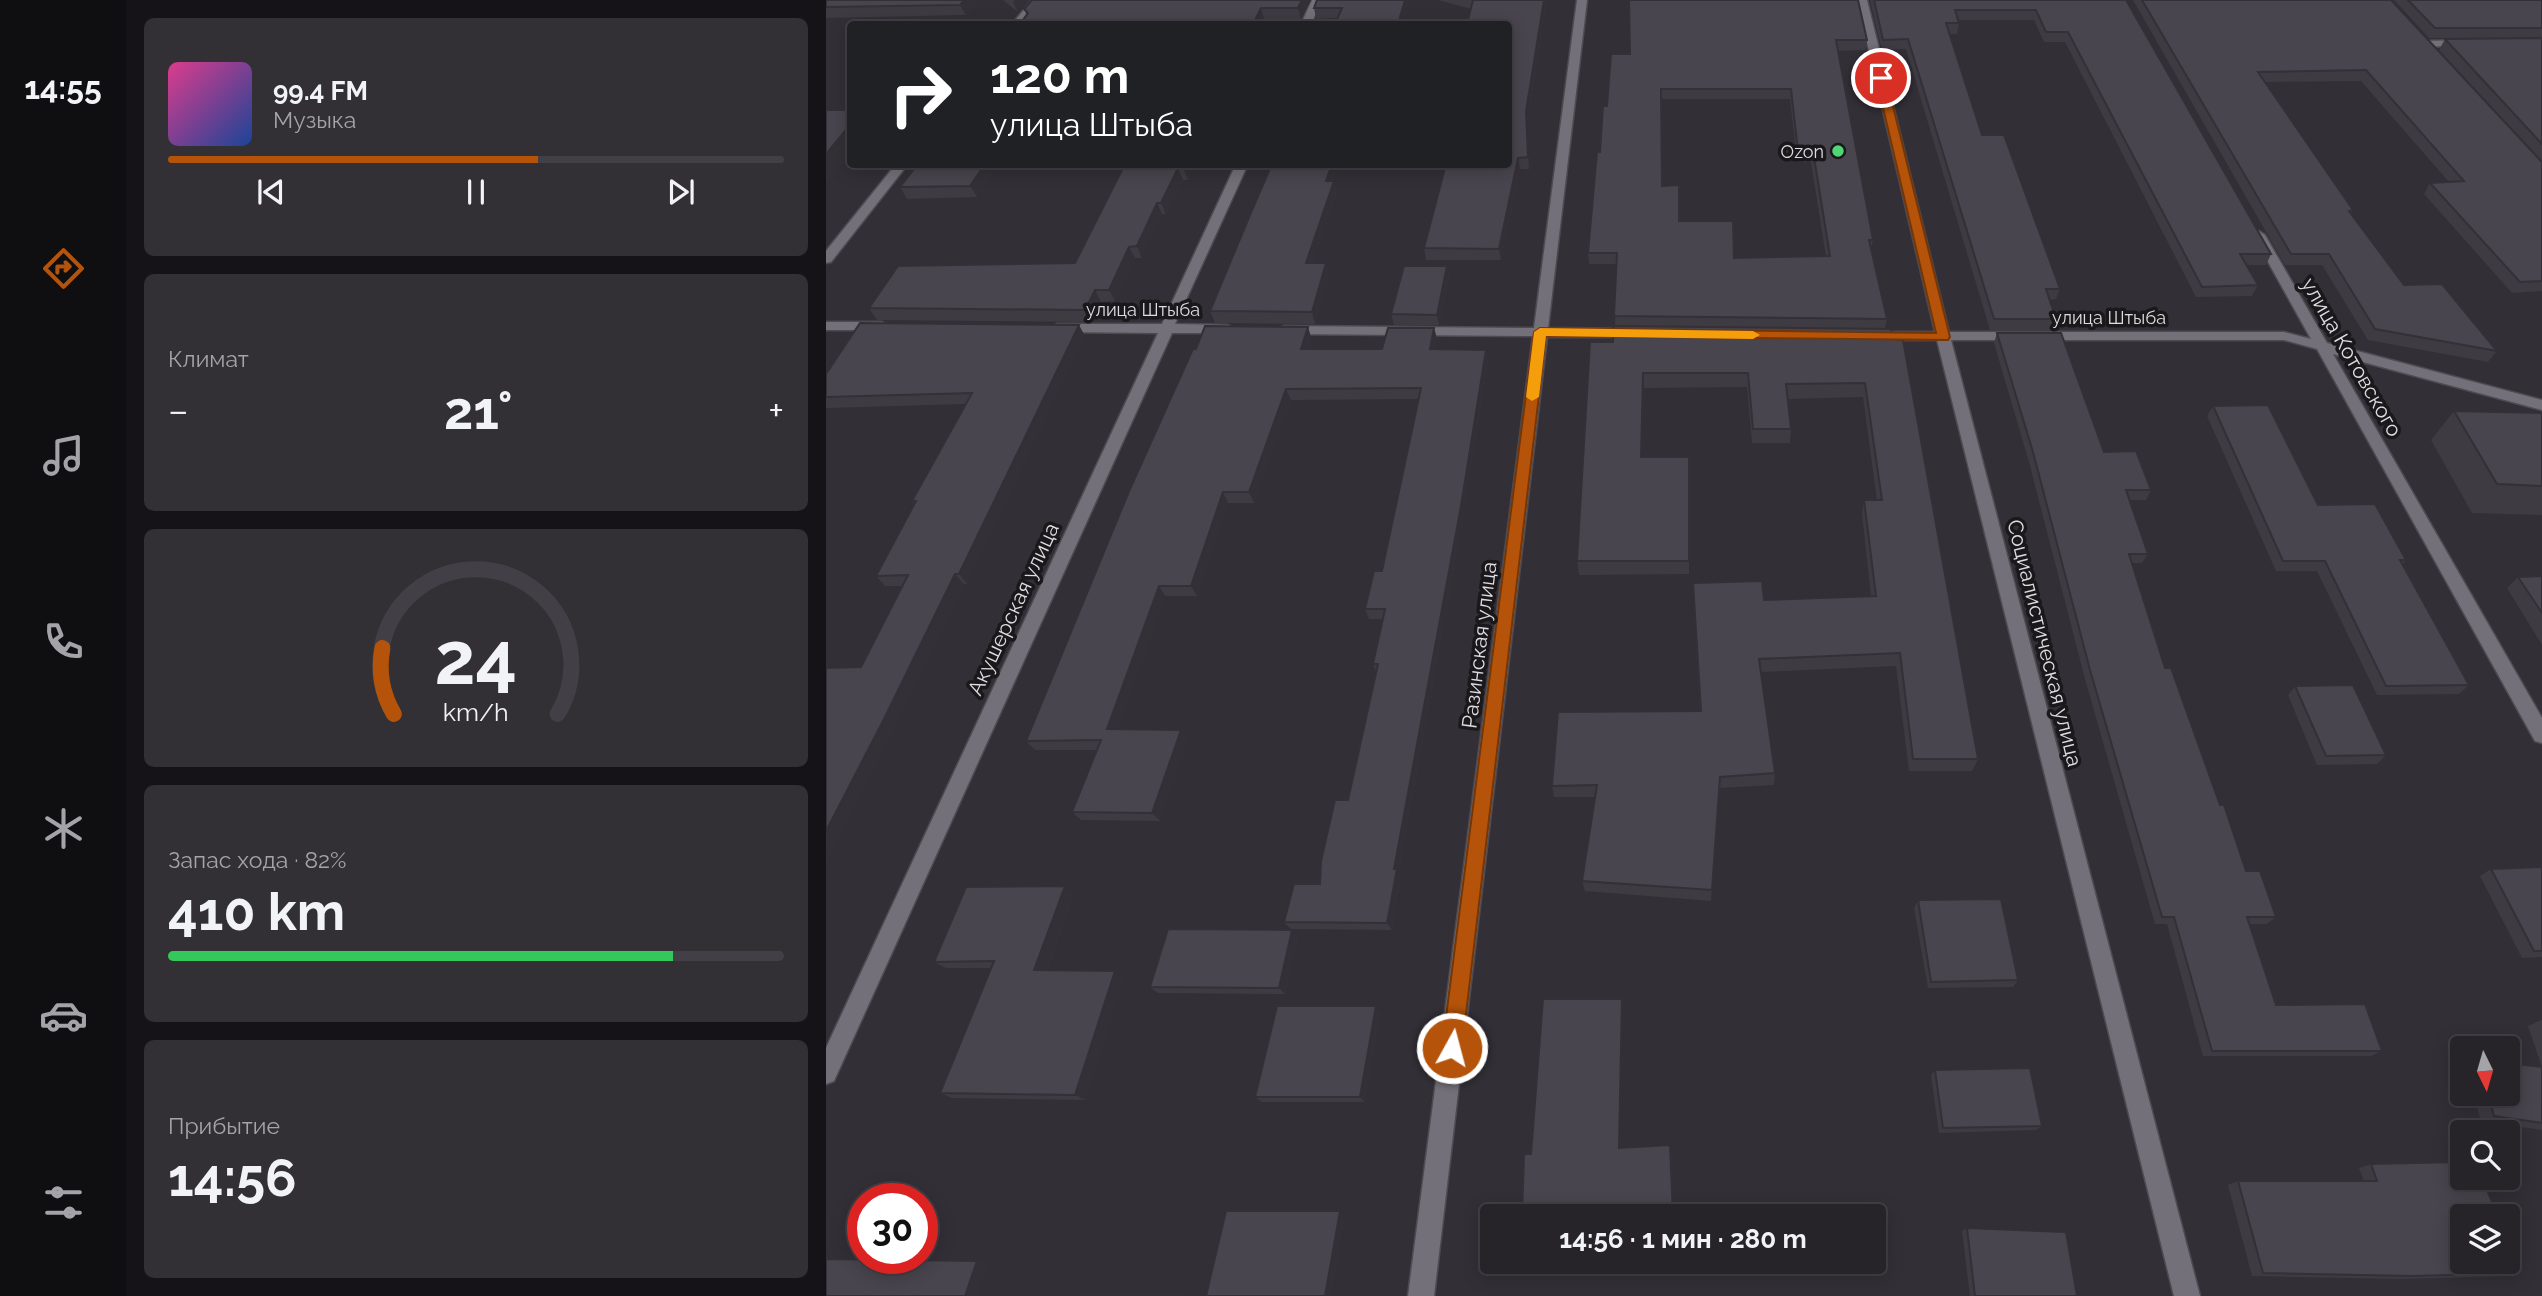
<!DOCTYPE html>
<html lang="ru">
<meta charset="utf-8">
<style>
:root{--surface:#262329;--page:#322f35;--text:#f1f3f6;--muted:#a4a4a8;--line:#424046;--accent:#b45309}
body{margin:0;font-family:Raleway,sans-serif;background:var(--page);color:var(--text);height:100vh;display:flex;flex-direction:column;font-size:26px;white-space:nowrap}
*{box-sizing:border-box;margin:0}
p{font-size:23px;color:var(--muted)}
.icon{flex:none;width:38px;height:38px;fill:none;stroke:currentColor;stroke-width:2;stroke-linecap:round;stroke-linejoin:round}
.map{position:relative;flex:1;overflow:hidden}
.drawer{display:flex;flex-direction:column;gap:18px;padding:18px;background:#151317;width:700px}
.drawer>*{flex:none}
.guide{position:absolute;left:21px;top:21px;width:665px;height:147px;border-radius:7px;box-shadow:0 4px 18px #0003,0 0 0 2px var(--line);background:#202124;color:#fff;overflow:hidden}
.needle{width:46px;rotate:175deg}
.controls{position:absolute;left:1624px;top:1036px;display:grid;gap:14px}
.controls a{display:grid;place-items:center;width:70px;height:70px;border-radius:7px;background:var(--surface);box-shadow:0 4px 18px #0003,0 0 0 2px var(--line);font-size:35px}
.speed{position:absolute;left:21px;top:1183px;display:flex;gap:14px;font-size:35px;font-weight:700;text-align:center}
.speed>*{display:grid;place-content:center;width:91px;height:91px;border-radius:50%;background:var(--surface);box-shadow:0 4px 18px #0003,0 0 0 2px var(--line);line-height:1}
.speed .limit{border:10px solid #d22;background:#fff;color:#111}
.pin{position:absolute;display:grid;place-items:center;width:60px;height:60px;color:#fff;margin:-30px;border:4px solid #fff;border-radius:50%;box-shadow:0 2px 7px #0007}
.me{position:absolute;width:77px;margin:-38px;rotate:7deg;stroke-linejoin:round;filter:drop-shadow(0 0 5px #0008)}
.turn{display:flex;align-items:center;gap:24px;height:147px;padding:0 28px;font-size:32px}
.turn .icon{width:91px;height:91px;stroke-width:2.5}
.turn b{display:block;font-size:49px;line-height:60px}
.big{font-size:52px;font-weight:700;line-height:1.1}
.drawer .tile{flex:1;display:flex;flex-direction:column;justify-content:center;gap:10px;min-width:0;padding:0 24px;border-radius:10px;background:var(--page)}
.drawer .dial{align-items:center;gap:0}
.dial svg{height:182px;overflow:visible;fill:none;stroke:var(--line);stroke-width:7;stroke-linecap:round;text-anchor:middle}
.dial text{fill:var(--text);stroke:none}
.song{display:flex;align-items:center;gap:21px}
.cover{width:84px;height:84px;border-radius:10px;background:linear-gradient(135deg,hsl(330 70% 55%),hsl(220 70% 35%))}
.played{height:7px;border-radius:4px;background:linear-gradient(90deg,var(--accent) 60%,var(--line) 60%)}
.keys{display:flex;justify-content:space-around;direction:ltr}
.heat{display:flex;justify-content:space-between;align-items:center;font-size:38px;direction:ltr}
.charge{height:10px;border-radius:5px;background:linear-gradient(90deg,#34c759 82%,var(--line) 0)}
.trip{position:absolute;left:654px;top:1204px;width:406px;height:70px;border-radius:7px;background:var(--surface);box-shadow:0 4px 18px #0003,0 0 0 2px var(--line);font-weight:700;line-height:70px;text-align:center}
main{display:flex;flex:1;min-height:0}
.tabs{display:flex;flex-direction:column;width:126px;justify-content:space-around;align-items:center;background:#0f0e10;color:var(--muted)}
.tabs .icon{width:49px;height:49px}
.tabs .selected{color:var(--accent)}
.tabs b{font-size:32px;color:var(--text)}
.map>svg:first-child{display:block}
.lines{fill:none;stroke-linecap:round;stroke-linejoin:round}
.minor-casing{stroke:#4e4a51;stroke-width:3}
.minor{fill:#747079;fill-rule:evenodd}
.wall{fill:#3f3b43;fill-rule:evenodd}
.shaded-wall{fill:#333037}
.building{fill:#49454e;stroke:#333037;stroke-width:2;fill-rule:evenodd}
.route{fill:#b45309;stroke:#753606;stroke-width:2}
.slow{fill:#f59e0b}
.poi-dot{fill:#4fd675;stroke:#1a181b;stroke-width:2.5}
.labels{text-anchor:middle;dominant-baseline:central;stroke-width:7;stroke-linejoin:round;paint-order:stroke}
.far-poi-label{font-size:18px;fill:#dfdce1;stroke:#1a181b;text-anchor:end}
.far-street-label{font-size:18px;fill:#dfdce1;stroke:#1a181b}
.street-label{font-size:21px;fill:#dfdce1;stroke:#1a181b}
</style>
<main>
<nav class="tabs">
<b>14:55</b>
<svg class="icon selected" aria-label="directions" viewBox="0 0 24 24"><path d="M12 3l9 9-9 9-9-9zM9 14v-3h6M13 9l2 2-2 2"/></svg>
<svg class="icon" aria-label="music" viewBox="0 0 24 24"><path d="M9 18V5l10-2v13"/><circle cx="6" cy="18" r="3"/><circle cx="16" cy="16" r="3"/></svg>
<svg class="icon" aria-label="phone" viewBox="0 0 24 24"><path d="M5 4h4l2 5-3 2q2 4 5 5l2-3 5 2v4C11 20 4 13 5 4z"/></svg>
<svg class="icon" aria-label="climate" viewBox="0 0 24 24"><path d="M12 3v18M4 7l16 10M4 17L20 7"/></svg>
<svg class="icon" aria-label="car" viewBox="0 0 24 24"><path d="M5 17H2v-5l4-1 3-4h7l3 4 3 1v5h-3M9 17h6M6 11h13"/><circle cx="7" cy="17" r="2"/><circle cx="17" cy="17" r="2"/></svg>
<svg class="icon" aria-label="filters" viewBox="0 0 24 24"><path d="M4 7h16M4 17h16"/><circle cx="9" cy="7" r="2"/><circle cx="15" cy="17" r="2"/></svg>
</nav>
<section class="drawer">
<div class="tile">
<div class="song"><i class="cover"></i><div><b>99.4 FM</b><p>Музыка</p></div></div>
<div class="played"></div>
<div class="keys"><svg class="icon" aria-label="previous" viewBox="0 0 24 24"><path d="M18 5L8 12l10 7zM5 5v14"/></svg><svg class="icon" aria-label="pause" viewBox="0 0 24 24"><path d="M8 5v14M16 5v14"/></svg><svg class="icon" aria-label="next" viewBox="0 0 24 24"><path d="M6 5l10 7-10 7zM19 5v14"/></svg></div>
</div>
<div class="tile"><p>Климат</p>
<div class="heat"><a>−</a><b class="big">21°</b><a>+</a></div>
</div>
<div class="tile dial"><svg viewBox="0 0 100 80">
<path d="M14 69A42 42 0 1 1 86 69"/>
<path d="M14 69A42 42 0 0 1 9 40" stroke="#b45309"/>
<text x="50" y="56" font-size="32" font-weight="700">24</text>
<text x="50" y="72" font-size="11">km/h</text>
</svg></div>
<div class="tile"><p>Запас хода · 82%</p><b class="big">410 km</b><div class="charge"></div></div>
<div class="tile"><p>Прибытие</p><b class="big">14:56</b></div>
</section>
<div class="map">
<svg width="1716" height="1296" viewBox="0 0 1716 1296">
<rect width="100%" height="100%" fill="#332f37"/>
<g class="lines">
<!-- minor casing -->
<g class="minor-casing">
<path id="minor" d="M 206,0 L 216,0 L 196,24 L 186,24 Z
M 486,0 L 496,0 L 485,24 L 475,24 Z
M 751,0 L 761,0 L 722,328 L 808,329 L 815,333 L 808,337 L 721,337 L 608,1296 L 582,1296 L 707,336 L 458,334 L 451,330 L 458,326 L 708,328 Z
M 1031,0 L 1041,0 L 1123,332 L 1458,332 L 1485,339 L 1427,235 L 1433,231 L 1439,235 L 1501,343 L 1716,400 L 1716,410 L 1507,354 L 1716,718 L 1716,743 L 1709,741 L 1491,349 L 1458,340 L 1125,340 L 1374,1296 L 1348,1296 L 1111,340 L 1043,340 L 1036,336 L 1043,332 L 1109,332 Z
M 1637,40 L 1642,43 L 1641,45 L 1599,47 L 1594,44 L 1599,41 Z
M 70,164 L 82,164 L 5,262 L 0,263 L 0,251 Z
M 410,164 L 422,164 L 349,324 L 402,325 L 409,329 L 402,333 L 346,333 L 8,1081 L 0,1084 L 0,1048 L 332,333 L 231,332 L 224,328 L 231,324 L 336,324 Z
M 0,322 L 56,322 L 63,326 L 56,330 L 0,330 Z"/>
</g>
<!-- minor -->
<use href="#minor" class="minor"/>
</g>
<!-- wall -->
<path class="wall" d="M 0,0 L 152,0 L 140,15 L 0,18 Z
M 177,0 L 203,0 L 192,12 Z
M 485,0 L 475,19 L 438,19 L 435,24 L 194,24 L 201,16 L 198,9 Z
M 584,0 L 577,24 L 509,24 L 511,18 L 490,19 L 488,8 Z
M 612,0 L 721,0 L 701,123 L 703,169 L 694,169 L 675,260 L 600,260 L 598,248 L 682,164 L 645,9 Z
M 803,0 L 1041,40 L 1040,50 L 1012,51 L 1047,240 L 1045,250 L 1061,319 L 1059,329 L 1152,759 L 1146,771 L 1083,771 L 1070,666 L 935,672 L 949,773 L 948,785 L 893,788 L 885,901 L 759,891 L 756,881 L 769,797 L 728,797 L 726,786 L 874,711 L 867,596 L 867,583 L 938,600 L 1045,596 L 1036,514 L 1038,500 L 1051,500 L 1037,397 L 962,399 L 965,429 L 964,443 L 926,443 L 921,387 L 818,388 L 816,457 L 863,457 L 863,574 L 753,575 L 751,561 L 789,326 L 790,264 L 763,264 L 762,253 L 781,106 L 804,54 ZM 835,99 L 964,99 L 971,162 L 985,162 L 1000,257 L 908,258 L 853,221 L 836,186 Z
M 1044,0 L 1300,0 L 1445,254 L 1440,265 L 1420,265 L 1432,285 L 1426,296 L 1370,297 L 1239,42 L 1218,42 L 1208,20 L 1132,20 L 1133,23 L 1131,34 L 1123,34 L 1156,135 L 1234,289 L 1230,299 L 1223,300 L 1230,319 L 1227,330 L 1164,330 L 1080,49 L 1056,50 Z
M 1307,0 L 1565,0 L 1676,119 L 1613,50 L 1619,39 L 1716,38 L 1716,291 L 1686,293 L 1598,194 L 1604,183 L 1623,182 L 1535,81 L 1439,82 L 1527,210 L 1525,213 L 1578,285 L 1671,351 L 1662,362 L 1542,340 L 1496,265 L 1459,265 Z
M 1568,0 L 1716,0 L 1716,38 L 1603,38 Z
M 92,164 L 172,164 L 151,197 L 81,199 L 74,187 Z
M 299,164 L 369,164 L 362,180 L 357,180 L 340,214 L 336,214 L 316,258 L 309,258 L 289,301 L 275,302 L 266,322 L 51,320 L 43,308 L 249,263 Z
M 446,164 L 513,164 L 507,181 L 511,192 L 487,263 L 504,274 L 489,324 L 389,323 L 384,311 Z
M 621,266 L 623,276 L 613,325 L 568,325 L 565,314 Z
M 482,327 L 485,338 L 482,349 L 556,349 L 608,328 L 611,339 L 609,349 L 662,360 L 637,517 L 573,872 L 575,877 L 566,930 L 465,929 L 458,922 L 494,884 L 522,800 L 550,673 L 547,664 L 557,619 L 543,619 L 539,609 L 556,571 L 593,399 L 465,400 L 428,503 L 402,503 L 371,596 L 339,596 L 292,729 L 355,730 L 362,739 L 334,821 L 255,820 L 246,812 L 271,750 L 209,750 L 200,741 Z
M 1171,333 L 1278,452 L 1325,490 L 1320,500 L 1304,500 L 1322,554 L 1316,563 L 1306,563 L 1339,668 L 1420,871 L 1450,917 L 1441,924 L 1423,924 L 1450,1005 L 1556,1051 L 1545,1056 L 1377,1056 L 1341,924 L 1329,924 L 1259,679 L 1203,462 L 1168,343 Z
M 259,336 L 141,584 L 138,584 L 68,730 L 0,862 L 0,668 L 35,667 L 76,586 L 59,586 L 50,576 L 89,504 L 86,501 L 140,404 L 0,408 L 0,374 Z
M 1387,406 L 1492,505 L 1580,560 L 1576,565 L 1643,685 L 1633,694 L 1551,695 L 1491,571 L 1450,571 L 1381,416 Z
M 1628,411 L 1716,415 L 1716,515 L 1646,513 L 1605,440 Z
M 1716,576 L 1716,645 L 1681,588 L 1692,577 Z
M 1469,686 L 1560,755 L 1551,764 L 1491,765 L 1462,695 Z
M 1716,867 L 1716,957 L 1696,958 L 1654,876 L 1665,869 Z
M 248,893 L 221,970 L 298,978 L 259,1100 L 126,1098 L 114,1093 L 165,968 L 120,968 L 108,962 Z
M 1092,900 L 1192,980 L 1187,987 L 1102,988 L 1088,908 Z
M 466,930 L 472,937 L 459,994 L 332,993 L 324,987 Z
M 550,1006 L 555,1012 L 539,1102 L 436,1102 L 429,1097 Z
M 1715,1020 L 1716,1020 L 1716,1130 L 1655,1121 L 1647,1094 L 1682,1094 L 1716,1067 L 1702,1026 Z
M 1109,1070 L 1216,1126 L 1210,1130 L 1113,1133 L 1105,1075 Z
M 1545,1164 L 1696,1273 L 1681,1276 L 1573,1279 L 1426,1276 L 1402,1185 L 1412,1181 L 1538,1181 L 1533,1168 Z
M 1141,1228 L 1251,1296 L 1144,1296 L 1136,1231 Z"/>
<!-- shaded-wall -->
<path class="shaded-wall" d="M 138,0 L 152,0 L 140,15 L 134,5 Z
M 189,0 L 203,0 L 192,12 L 187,2 Z
M 476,0 L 485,0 L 475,19 L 472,8 Z
M 579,0 L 584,0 L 577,24 L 572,24 Z
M 718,0 L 721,0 L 701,123 L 703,169 L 700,111 Z
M 435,8 L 438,19 L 435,24 L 427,24 Z
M 24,125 L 24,155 L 0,184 L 0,154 Z
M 692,158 L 694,169 L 675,260 L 673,249 Z
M 159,164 L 172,164 L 151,197 L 144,186 Z
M 359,164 L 369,164 L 362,180 L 357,168 Z
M 506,164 L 513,164 L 503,192 L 500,181 Z
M 352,168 L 357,180 L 340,214 L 335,203 Z
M 508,181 L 511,192 L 483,275 L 480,263 Z
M 331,203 L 336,214 L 316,258 L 311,246 Z
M 303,247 L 309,258 L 289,301 L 283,290 Z
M 500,263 L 504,274 L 489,324 L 486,312 Z
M 621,266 L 623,276 L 613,325 L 611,315 Z
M 269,290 L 275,302 L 266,322 L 259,310 Z
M 253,325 L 259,336 L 141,584 L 133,574 Z
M 482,327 L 485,338 L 479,360 L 475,349 Z
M 608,328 L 611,339 L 607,360 L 604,349 Z
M 660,350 L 662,360 L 637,517 L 573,872 L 575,877 L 566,930 L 561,923 L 568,869 Z
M 817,373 L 818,388 L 816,471 L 815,457 Z
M 460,389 L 465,400 L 428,503 L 423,492 Z
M 397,492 L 402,503 L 371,596 L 365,586 Z
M 129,574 L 138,584 L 68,730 L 0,862 L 0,831 Z
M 333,586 L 339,596 L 289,738 L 281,729 Z
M 355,730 L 362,739 L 334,821 L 326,813 Z
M 239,886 L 248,893 L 218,977 L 208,970 Z
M 466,930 L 472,937 L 459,994 L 453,988 Z
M 289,971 L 298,978 L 259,1100 L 249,1095 Z
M 796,999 L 798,1011 L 795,1156 L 793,1148 Z
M 550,1006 L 555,1012 L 539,1102 L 534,1097 Z
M 514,1211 L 520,1214 L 506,1296 L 499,1296 Z
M 151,1261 L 163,1263 L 152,1296 L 139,1296 Z"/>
<!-- building -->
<path class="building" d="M 0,0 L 138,0 L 134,5 L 0,7 Z
M 206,0 L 476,0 L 472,8 L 435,8 L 427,24 L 194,24 L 202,13 L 198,9 Z
M 491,0 L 579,0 L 572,24 L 509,24 L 516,8 L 488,8 Z
M 647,0 L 718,0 L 700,111 L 702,157 L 692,158 L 673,249 L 598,248 L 620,164 L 682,164 L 682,24 L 641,24 Z
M 803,0 L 1032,0 L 1041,40 L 1010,40 L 1047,240 L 1043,240 L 1061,319 L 788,316 L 791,253 L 762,253 L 771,152 L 774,152 L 777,106 L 781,106 L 785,54 L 804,54 ZM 835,89 L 965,89 L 972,151 L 987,151 L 1004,256 L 908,258 L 907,221 L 853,221 L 853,185 L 836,186 Z
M 1048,0 L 1300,0 L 1445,254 L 1414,254 L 1432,285 L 1376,287 L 1242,32 L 1220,32 L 1210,10 L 1129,10 L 1133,23 L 1120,23 L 1156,135 L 1178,135 L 1234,289 L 1220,289 L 1230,319 L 1168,319 L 1082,39 L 1057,40 Z
M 1316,0 L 1565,0 L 1716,162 L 1716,281 L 1694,282 L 1604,183 L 1638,181 L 1540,70 L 1432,72 L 1527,210 L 1523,211 L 1578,285 L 1616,284 L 1671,351 L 1549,329 L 1503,254 L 1465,254 Z
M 1582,0 L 1716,0 L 1716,28 L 1609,28 Z
M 1716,38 L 1716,144 L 1619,39 Z
M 0,110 L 24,110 L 24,125 L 0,154 Z
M 92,164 L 159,164 L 144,186 L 74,187 Z
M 299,164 L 359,164 L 357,168 L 352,168 L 335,203 L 331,203 L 311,246 L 303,247 L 283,290 L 269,290 L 259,310 L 43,308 L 72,266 L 249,263 Z
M 446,164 L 506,164 L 500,181 L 508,181 L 480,263 L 500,263 L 486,312 L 384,311 L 424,215 Z
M 578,266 L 621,266 L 611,315 L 565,314 Z
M 34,323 L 253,325 L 133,574 L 129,574 L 57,721 L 0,831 L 0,668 L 35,667 L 82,575 L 50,576 L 90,501 L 86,501 L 146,393 L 0,397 L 0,374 Z
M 379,326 L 482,327 L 475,349 L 556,349 L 562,328 L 608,328 L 604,349 L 660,350 L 635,506 L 568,869 L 571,869 L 561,923 L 458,922 L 468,884 L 494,884 L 495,861 L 509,800 L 522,800 L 552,664 L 547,664 L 559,609 L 539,609 L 548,571 L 556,571 L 595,388 L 460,389 L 423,492 L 397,492 L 365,586 L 333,586 L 281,729 L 355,730 L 326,813 L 246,812 L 275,740 L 200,741 L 304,489 L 367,349 L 370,349 Z
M 787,326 L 1065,329 L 1067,339 L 1077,340 L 1152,759 L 1087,759 L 1074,653 L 933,659 L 949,773 L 894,777 L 886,890 L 756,881 L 771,785 L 726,786 L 732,712 L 875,711 L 867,583 L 936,581 L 938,600 L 1050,596 L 1038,500 L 1056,500 L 1039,383 L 960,384 L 965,429 L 927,429 L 922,373 L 817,373 L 815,457 L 863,457 L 863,561 L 751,561 L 764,342 L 787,342 Z
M 1171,333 L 1235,333 L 1278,452 L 1310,451 L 1325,490 L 1300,490 L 1322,554 L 1303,554 L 1339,668 L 1345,668 L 1394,805 L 1398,805 L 1420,871 L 1434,871 L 1450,917 L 1421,917 L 1450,1005 L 1539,1004 L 1556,1051 L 1386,1051 L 1348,917 L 1336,917 L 1264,670 L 1207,452 Z
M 1442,405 L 1492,505 L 1549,504 L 1580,560 L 1574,560 L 1643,685 L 1560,686 L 1499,561 L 1457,561 L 1387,406 Z
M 1628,411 L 1715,413 L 1716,415 L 1716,486 L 1671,484 Z
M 1716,576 L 1716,613 L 1692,577 Z
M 1527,685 L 1560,755 L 1500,756 L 1469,686 Z
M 1716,867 L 1716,951 L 1708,951 L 1665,869 Z
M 239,886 L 208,970 L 289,971 L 249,1095 L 114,1093 L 168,961 L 108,962 L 140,887 Z
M 1175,899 L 1192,980 L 1105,982 L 1092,900 Z
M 342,929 L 466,930 L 453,988 L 324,987 Z
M 717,999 L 796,999 L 793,1148 L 844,1145 L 847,1216 L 696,1216 L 698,1154 L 705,1154 Z
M 451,1006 L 550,1006 L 534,1097 L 429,1097 Z
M 1682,1063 L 1716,1067 L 1716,1123 L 1668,1116 L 1662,1094 L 1682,1094 Z
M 1204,1068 L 1216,1126 L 1117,1128 L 1109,1070 Z
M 1636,1162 L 1636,1178 L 1656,1178 L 1672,1216 L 1636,1216 L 1636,1262 L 1682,1262 L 1682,1240 L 1696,1273 L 1586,1276 L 1437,1273 L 1412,1181 L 1551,1181 L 1545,1164 Z
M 400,1211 L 514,1211 L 499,1296 L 380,1296 Z
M 1141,1228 L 1240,1232 L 1251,1296 L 1149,1296 Z
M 0,1259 L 151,1261 L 139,1296 L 0,1296 Z
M 252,1294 L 366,1295 L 251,1296 Z"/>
<!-- route -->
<path class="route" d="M 1055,75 L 1060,78 L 1124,337 L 1122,340 L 720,336 L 636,1048 L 633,1055 L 626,1058 L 619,1055 L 616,1048 L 708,332 L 714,328 L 1110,333 L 1050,78 Z"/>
<!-- slow -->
<path class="slow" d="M 714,328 L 927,331 L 934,335 L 927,339 L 720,336 L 713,397 L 706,401 L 700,397 L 708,332 Z"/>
<!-- markers -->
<circle class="poi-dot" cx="1012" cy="151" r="7"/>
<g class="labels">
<!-- far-poi labels -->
<g class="far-poi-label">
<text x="998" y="151">Ozon</text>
</g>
<!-- far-street labels -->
<g class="far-street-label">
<text x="317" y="309">улица Штыба</text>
<text x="1283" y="317">улица Штыба</text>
</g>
<!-- street labels -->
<g class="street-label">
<text transform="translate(1526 357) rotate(60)">улица Котовского</text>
<text transform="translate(187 609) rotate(-65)">Акушерская улица</text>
<text transform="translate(1219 643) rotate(76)">Социалистическая улица</text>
<text transform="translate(653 645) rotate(-83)">Разинская улица</text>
</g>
</g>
</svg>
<div class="controls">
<a><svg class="needle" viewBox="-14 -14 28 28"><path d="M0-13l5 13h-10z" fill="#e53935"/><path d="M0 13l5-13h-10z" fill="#a4a4a8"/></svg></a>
<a><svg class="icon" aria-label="search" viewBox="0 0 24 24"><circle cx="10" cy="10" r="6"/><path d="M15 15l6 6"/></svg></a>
<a><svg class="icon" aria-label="layers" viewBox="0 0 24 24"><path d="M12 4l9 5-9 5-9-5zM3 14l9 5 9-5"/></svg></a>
</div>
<div class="speed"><div class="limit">30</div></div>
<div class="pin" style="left:1055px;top:78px;background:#d93025"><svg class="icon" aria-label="arrive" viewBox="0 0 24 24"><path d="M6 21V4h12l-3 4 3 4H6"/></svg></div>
<svg class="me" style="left:626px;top:1048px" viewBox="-20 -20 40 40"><circle r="17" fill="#b45309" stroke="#fff" stroke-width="3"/><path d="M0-11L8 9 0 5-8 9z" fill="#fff"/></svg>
<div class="trip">14:56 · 1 мин · 280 m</div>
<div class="guide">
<div class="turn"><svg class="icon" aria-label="right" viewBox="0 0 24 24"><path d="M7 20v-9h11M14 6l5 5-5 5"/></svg><div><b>120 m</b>улица Штыба</div></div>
</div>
</div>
</main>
